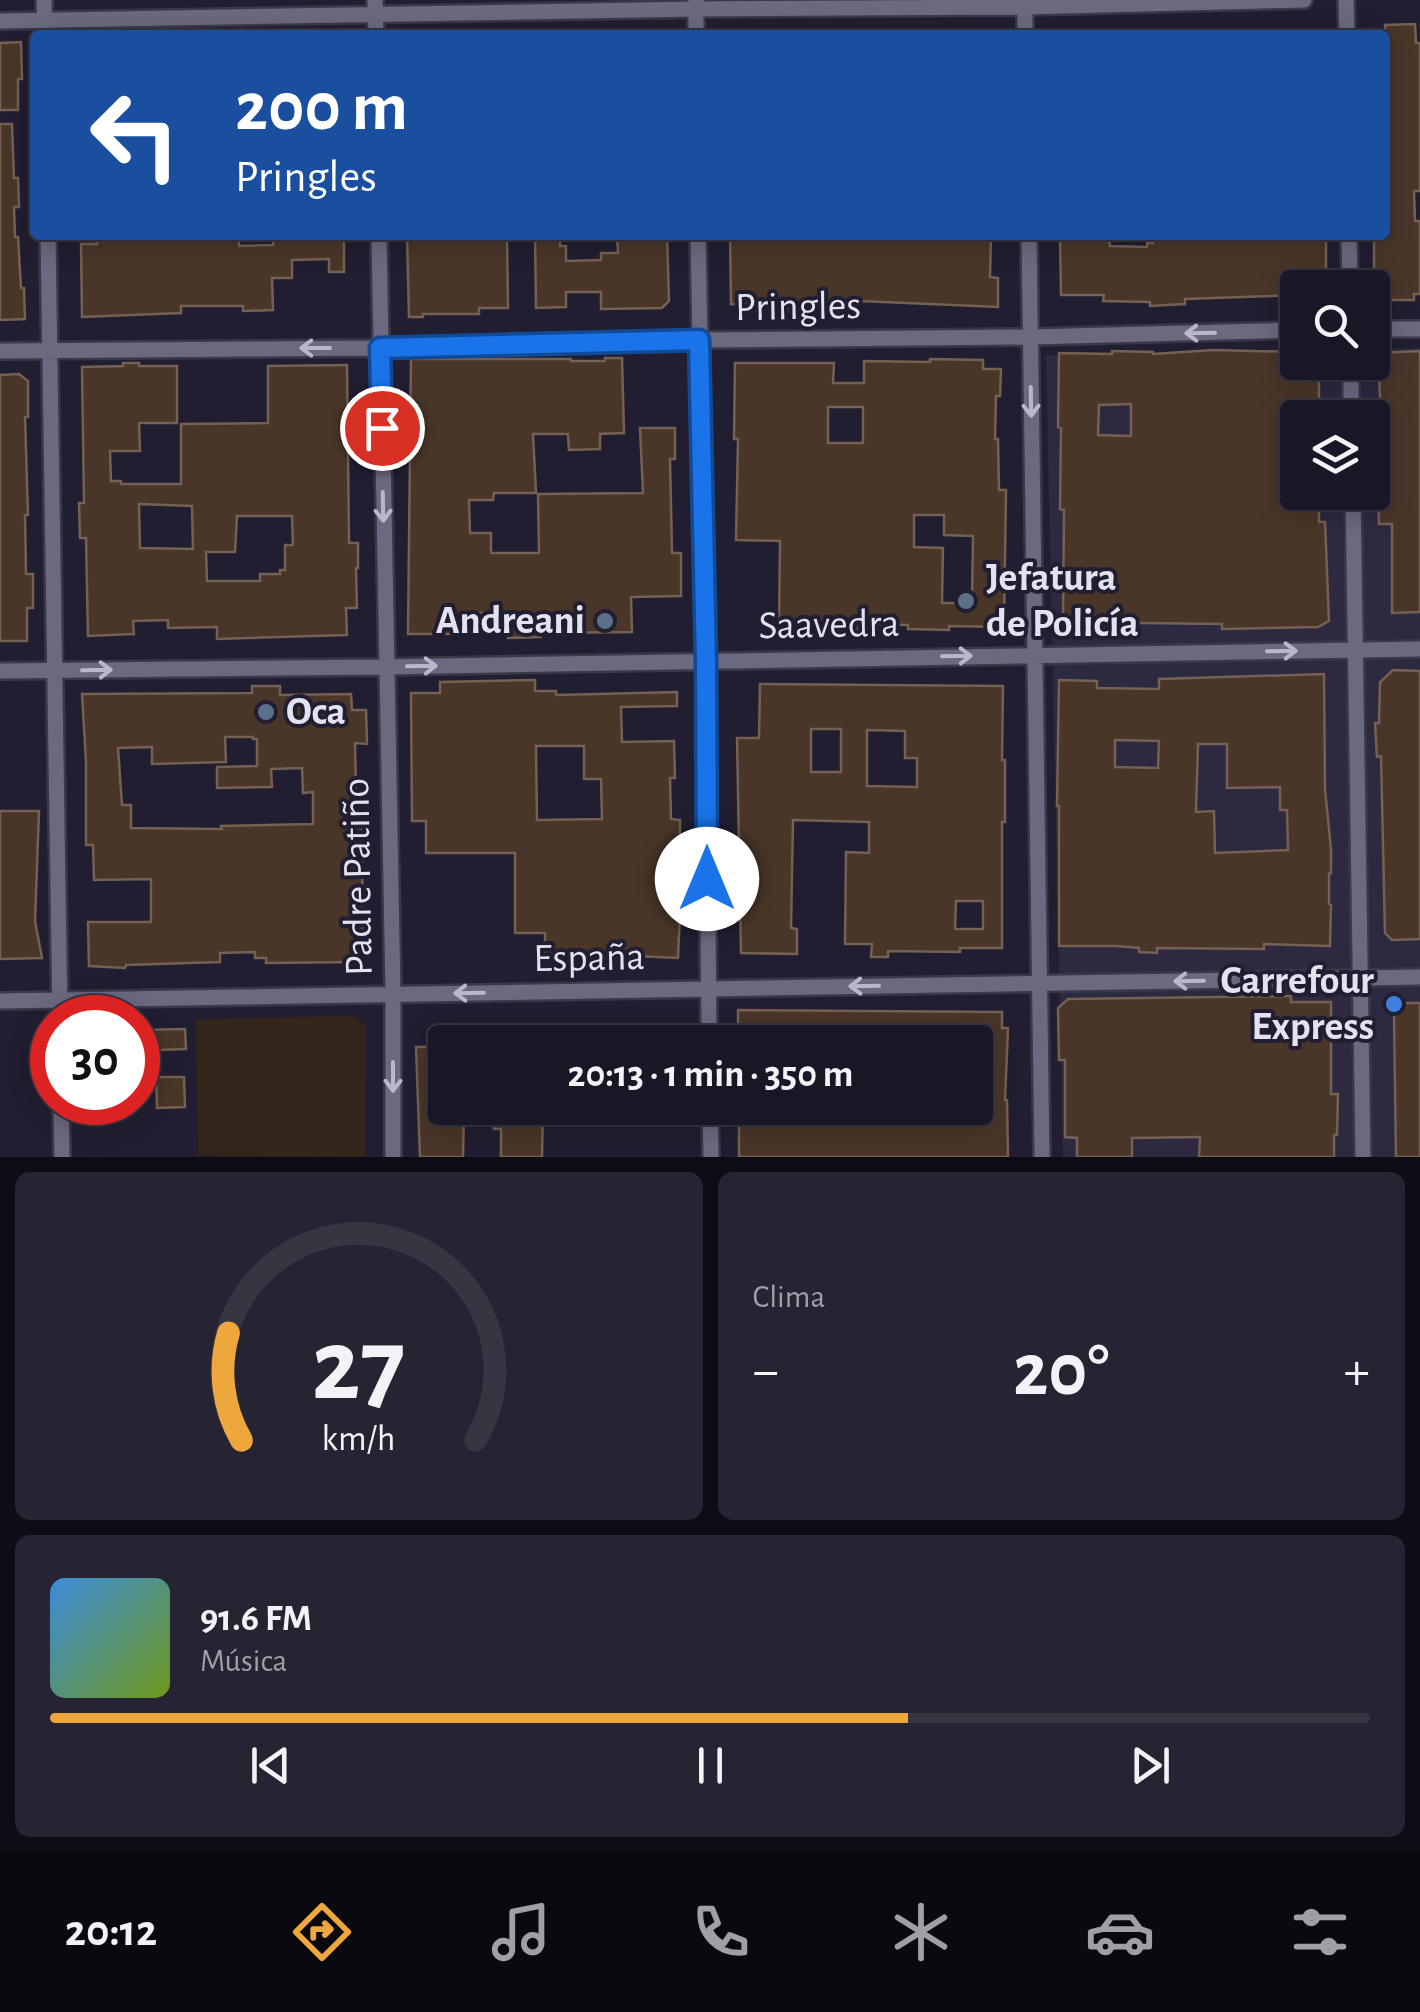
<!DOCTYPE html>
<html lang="es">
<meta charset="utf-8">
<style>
:root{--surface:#191625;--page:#262332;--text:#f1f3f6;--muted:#9f9fa7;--line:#373542;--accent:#eea73d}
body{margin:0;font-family:"Alegreya Sans",sans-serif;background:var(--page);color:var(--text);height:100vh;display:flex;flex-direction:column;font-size:38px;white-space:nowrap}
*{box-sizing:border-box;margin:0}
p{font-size:32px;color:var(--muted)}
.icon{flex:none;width:55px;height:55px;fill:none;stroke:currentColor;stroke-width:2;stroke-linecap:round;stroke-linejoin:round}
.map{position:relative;height:1157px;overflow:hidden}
.details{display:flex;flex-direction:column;gap:15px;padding:15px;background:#0e0c14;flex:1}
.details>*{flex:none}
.hud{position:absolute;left:30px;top:30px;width:1360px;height:210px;border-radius:10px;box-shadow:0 5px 25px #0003,0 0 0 2px var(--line);background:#1a4fa0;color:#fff;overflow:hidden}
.fabs{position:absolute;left:1280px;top:270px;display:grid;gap:20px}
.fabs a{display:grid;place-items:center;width:110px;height:110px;border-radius:10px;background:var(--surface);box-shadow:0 5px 25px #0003,0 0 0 2px var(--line);font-size:50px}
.speed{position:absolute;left:30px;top:995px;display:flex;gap:20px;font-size:50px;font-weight:700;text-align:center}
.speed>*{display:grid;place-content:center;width:130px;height:130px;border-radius:50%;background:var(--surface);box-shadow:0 5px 25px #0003,0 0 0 2px var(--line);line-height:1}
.speed .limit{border:15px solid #d22;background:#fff;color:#111}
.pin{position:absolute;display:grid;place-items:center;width:85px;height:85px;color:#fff;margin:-42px;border:5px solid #fff;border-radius:50%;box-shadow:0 2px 10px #0007}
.me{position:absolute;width:110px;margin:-55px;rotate:0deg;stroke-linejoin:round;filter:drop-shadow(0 0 8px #0008)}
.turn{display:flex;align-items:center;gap:35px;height:210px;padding:0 40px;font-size:45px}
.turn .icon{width:130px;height:130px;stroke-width:2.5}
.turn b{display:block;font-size:70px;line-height:85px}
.big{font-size:75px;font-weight:700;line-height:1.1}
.details .tile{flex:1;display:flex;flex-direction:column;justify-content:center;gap:15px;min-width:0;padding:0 35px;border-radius:15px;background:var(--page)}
.details .dial{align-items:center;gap:0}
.dial svg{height:260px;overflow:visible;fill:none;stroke:var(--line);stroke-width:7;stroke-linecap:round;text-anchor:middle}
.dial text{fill:var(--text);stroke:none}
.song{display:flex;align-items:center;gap:30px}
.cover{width:120px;height:120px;border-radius:15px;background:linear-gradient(135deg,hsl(210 70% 55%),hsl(80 70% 35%))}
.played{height:10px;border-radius:5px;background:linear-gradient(90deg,var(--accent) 65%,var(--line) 65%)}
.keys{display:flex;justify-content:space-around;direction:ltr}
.heat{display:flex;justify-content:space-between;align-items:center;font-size:55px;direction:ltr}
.details .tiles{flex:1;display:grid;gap:15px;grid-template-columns:1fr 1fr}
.tile:last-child{grid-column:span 2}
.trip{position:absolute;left:428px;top:1025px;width:565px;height:100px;border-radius:10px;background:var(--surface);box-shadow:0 5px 25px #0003,0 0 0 2px var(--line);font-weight:700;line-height:100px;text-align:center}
.tabs{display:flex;height:160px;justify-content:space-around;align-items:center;background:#0a090f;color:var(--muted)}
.tabs .icon{width:70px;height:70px}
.tabs .active{color:var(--accent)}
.tabs b{font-size:45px;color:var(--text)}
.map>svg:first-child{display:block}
.built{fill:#2c2941;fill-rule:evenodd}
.education{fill:#332519}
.building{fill:#493629;stroke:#756153;stroke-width:2.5;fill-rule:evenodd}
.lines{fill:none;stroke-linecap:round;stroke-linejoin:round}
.street-casing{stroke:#3a3847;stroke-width:20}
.street{stroke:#6a697f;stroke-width:15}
.oneway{stroke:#b9b8c8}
.route-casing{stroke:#114b97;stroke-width:25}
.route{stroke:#1a73e8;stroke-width:18}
.service-dot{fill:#5c6f8a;stroke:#211e31;stroke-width:4}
.shop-dot{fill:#3f7fe0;stroke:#211e31;stroke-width:4}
.labels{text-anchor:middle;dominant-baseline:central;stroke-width:8;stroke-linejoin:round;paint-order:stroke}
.street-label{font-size:40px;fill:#e3e2ef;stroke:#211e31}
.poi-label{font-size:40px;font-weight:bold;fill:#e3e2ef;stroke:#211e31;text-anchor:start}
</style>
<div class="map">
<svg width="1420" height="1157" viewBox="0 0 1420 1157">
<rect width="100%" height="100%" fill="#211e31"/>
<!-- built -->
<path class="built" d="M 1420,348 L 1420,1157 L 1063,1157 L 1046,355 L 1297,350 L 1298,362 L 1372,362 L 1373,349 ZM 1298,418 L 1372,418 L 1372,492 L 1298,492 Z"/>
<!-- education -->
<path class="education" d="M 356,1016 L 366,1027 L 365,1157 L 198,1156 L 196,1019 Z"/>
<!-- building -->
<path class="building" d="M 1415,24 L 1416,43 L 1420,43 L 1420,191 L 1414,191 L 1415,221 L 1420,221 L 1420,294 L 1414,294 L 1414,300 L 1390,300 L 1390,292 L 1374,292 L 1374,235 L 1385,235 L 1385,25 Z
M 21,42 L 22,79 L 18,79 L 18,110 L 0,110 L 0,43 Z
M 0,124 L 12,124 L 14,178 L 18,178 L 19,207 L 14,207 L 15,237 L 18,237 L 21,288 L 24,288 L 25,319 L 0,320 Z
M 96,235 L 125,235 L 125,239 L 183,238 L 183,235 L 239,235 L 239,246 L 273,245 L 274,235 L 338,235 L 338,240 L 344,240 L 344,272 L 329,272 L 329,259 L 292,260 L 292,278 L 272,278 L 273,310 L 243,311 L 243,306 L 181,306 L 181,313 L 82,317 L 81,244 L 97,244 Z
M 407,235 L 507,235 L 508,308 L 479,308 L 479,314 L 423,314 L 423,317 L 409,317 Z
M 535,235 L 560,235 L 560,246 L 566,246 L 566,261 L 601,260 L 601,253 L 618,253 L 617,235 L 667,235 L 669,301 L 662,308 L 601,309 L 601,292 L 566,292 L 566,307 L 536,308 Z
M 730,235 L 991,235 L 990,277 L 998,278 L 998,307 L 860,301 L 860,303 L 834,303 L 834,307 L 806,307 L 806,311 L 775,310 L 775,306 L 731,304 Z
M 1060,235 L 1109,235 L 1110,246 L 1147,247 L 1147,243 L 1153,243 L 1152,235 L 1326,235 L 1326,288 L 1298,288 L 1298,295 L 1185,299 L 1185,304 L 1150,306 L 1150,302 L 1103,301 L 1104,295 L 1061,295 Z
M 1213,350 L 1298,352 L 1298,362 L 1319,362 L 1319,418 L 1298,418 L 1298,493 L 1319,493 L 1319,522 L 1325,522 L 1329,621 L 1318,627 L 1222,629 L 1222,624 L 1063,622 L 1064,510 L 1060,509 L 1061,428 L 1058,427 L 1059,353 L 1112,354 L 1112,351 L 1153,352 L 1153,354 ZM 1131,404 L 1131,436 L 1098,435 L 1099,405 Z
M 1420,351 L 1420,612 L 1392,613 L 1392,524 L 1379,524 L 1378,484 L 1384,483 L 1378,353 Z
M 605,358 L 622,358 L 624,433 L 600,434 L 600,449 L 569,450 L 568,434 L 533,434 L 536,493 L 494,493 L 493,500 L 469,500 L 470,533 L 491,533 L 491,553 L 539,553 L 538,494 L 643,493 L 640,428 L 675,428 L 675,459 L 670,459 L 672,553 L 681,553 L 681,596 L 631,597 L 632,632 L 541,633 L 541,637 L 508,638 L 508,612 L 472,613 L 473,628 L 456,628 L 456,634 L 408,634 L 411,359 L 571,359 L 571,361 L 605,361 Z
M 930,359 L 983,360 L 983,369 L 1001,369 L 1000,396 L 996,396 L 995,439 L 998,439 L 999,490 L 1006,490 L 1004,627 L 949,626 L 949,630 L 908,629 L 908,625 L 861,624 L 861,629 L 779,626 L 780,541 L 736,540 L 738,439 L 734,439 L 735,363 L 834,363 L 833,383 L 864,383 L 864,361 L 930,362 ZM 828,407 L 863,407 L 863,443 L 828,443 ZM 914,515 L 944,515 L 944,535 L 973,536 L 972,603 L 942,603 L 943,548 L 914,547 Z
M 123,363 L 139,363 L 139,366 L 177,366 L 177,423 L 139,423 L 140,451 L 110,451 L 111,481 L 121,481 L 121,484 L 181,484 L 181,424 L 268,423 L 268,366 L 347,365 L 349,543 L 358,543 L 358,568 L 356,568 L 357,608 L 346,608 L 347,635 L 217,639 L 217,627 L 168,628 L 168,620 L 133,621 L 134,634 L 88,636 L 86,538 L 80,538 L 79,503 L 84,503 L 82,367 L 123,366 ZM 139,504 L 192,506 L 193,549 L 140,548 ZM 237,516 L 292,516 L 293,545 L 285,545 L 285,570 L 280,570 L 280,574 L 260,574 L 260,581 L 207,581 L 206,552 L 235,552 Z
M 19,374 L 28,381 L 28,417 L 25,417 L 28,515 L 25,515 L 26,574 L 33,574 L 33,608 L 27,608 L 27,641 L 0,641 L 0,375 Z
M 1393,670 L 1420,671 L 1420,939 L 1392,940 L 1385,933 L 1381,756 L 1377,757 L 1375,723 L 1379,723 L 1380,682 Z
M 1324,674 L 1325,789 L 1331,849 L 1331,873 L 1329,873 L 1329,904 L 1331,905 L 1330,946 L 1264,944 L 1264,949 L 1157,948 L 1157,953 L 1139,952 L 1139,948 L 1116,946 L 1059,946 L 1059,806 L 1057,806 L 1059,680 L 1097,681 L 1097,688 L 1159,689 L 1159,679 ZM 1115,740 L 1159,741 L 1158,768 L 1115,767 ZM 1198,744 L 1227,744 L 1227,788 L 1280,787 L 1280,810 L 1287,810 L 1288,850 L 1215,853 L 1214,811 L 1196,812 Z
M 535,680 L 535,691 L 556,691 L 556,695 L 677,692 L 677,706 L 621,707 L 622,742 L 674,741 L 675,778 L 670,778 L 671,819 L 680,820 L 680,845 L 674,845 L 674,888 L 681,889 L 678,958 L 614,955 L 545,957 L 545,933 L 515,933 L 515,853 L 426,853 L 426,821 L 412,821 L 411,693 L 440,693 L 440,682 ZM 536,746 L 584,746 L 584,779 L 601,779 L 602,819 L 537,820 Z
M 760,684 L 1003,686 L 1002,760 L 1005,760 L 1005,822 L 1002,822 L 1002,948 L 960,948 L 960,952 L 888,951 L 888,957 L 871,957 L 872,944 L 845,944 L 846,852 L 869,853 L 869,822 L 793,820 L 791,928 L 797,929 L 797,954 L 741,953 L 737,738 L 759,738 ZM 811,729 L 841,729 L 841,772 L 811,772 ZM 867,730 L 905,731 L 905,758 L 917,758 L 917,787 L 867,786 ZM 956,901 L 983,901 L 983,929 L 955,929 Z
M 252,686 L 280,686 L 280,695 L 351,694 L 352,710 L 366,710 L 367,744 L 355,743 L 356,794 L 353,794 L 354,824 L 362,823 L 363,962 L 266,963 L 266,958 L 255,958 L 255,952 L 220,953 L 220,962 L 126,965 L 125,968 L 89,966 L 88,922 L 151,922 L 151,879 L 94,880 L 93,845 L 86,845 L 86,762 L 82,694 L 252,693 ZM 225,737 L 253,737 L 253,739 L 257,739 L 257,766 L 217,767 L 217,788 L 272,787 L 271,769 L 302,768 L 303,793 L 313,792 L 313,824 L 221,826 L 222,829 L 131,828 L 131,805 L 122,805 L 118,748 L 152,747 L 152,764 L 226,762 Z
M 0,811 L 39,811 L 35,921 L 42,958 L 0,959 Z
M 1291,996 L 1291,1002 L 1331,1002 L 1331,1094 L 1338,1094 L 1337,1135 L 1334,1135 L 1334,1157 L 1199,1157 L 1200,1137 L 1132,1138 L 1132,1157 L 1077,1157 L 1077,1138 L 1065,1137 L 1065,1060 L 1059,1060 L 1058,1008 L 1068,999 Z
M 1404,1003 L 1420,1003 L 1420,1157 L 1396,1157 L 1394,1016 Z
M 738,1010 L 1002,1012 L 1002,1028 L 1008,1028 L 1005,1100 L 1007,1100 L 1008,1157 L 739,1157 L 739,1108 L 975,1108 L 975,1042 L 740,1042 L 740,1036 L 738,1036 Z
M 528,1026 L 679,1028 L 678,1042 L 465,1042 L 465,1028 L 528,1029 Z
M 185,1029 L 186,1049 L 156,1050 L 156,1075 L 138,1075 L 138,1030 Z
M 416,1047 L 438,1047 L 439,1084 L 445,1084 L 445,1108 L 464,1108 L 463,1157 L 420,1157 Z
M 156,1077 L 184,1077 L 185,1107 L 157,1108 Z
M 495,1108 L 543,1108 L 542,1157 L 501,1157 L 501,1129 L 494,1129 Z"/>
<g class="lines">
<!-- street casing -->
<g class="street-casing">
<path id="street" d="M 44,0 L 45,35
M 375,0 L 376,35
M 696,0 L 696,35
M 1025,0 L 1025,35
M 1346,0 L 1347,35
M 0,21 L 696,9 L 1025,7 L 1304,0
M 48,235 L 60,1018
M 379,235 L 393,994 L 393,1157
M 698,235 L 706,660 L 709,1042
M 1029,235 L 1042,1157
M 1349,235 L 1350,288
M 1372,329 L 1420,329
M 0,351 L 380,348 L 699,340 L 1030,337 L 1298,330
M 1351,362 L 1351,418
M 1353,492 L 1363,1157
M 0,671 L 385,667 L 1420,649
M 0,1001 L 1420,977
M 61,1102 L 62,1157
M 710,1108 L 711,1157"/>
</g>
<!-- street -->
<use href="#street" class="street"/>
</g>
<!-- one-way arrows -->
<defs><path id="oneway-shaft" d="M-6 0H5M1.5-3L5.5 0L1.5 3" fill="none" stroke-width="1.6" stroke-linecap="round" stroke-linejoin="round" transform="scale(2.5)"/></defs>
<g class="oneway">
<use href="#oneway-shaft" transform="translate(1200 333) rotate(179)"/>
<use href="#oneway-shaft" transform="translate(315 348) rotate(180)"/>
<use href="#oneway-shaft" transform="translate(1031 402) rotate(89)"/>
<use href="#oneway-shaft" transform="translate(383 507) rotate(89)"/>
<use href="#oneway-shaft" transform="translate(1282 651) rotate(-1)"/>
<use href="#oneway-shaft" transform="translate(957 656) rotate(-1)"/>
<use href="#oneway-shaft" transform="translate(422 666) rotate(-1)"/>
<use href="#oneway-shaft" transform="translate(97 670) rotate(-1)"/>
<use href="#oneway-shaft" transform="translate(1189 981) rotate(179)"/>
<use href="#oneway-shaft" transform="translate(864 986) rotate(179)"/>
<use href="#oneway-shaft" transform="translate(469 993) rotate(179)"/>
<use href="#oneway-shaft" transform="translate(393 1077) rotate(90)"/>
</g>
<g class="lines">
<!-- route casing -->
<g class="route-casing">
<path id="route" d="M 382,428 L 380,348 L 699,340 L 706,660 L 707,879"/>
</g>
<!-- route -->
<use href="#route" class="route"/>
</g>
<!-- markers -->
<g class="service-dot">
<circle cx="966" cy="601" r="10"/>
<circle cx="605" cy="621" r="10"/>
<circle cx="266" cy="712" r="10"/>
</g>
<circle class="shop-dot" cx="1394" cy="1004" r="10"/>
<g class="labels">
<!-- street labels -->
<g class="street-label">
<text transform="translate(798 307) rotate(-1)">Pringles</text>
<text transform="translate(829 625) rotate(-1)">Saavedra</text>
<text transform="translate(358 877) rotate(-91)">Padre Patiño</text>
<text transform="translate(589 958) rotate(-1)">España</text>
</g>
<!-- poi labels -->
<g class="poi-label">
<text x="986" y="578">Jefatura<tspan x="986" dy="46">de Policía</tspan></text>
<text x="585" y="621" text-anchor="end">Andreani</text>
<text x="286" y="712">Oca</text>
<text x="1374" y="981" text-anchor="end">Carrefour<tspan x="1374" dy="46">Express</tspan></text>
</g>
</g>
</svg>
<div class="fabs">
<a><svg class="icon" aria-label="search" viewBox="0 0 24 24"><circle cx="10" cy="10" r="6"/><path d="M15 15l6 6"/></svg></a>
<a><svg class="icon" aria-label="layers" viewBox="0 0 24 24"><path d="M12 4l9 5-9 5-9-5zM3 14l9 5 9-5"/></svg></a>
</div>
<div class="speed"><div class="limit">30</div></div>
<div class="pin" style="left:382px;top:428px;background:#d93025"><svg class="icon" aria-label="arrive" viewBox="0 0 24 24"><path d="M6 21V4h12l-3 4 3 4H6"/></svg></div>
<svg class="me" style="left:707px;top:879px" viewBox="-20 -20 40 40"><circle r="19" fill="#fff"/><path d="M0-13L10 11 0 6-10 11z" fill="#1a73e8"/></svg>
<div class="trip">20:13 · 1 min · 350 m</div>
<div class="hud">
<div class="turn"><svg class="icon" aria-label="left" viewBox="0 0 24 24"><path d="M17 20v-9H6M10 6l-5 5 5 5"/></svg><div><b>200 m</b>Pringles</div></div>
</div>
</div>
<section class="details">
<div class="tiles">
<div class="tile dial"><svg viewBox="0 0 100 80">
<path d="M14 69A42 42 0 1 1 86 69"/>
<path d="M14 69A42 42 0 0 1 10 36" stroke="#eea73d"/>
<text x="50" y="56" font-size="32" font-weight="700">27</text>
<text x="50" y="72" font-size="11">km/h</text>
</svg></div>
<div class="tile"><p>Clima</p>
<div class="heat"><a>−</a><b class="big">20°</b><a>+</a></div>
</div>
<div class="tile">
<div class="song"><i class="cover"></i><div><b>91.6 FM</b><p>Música</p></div></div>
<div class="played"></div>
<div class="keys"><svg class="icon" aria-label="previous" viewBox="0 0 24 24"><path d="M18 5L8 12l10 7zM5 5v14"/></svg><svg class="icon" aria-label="pause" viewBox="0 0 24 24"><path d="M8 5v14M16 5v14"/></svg><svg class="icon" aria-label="next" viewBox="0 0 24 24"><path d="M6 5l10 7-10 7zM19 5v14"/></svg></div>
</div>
</div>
</section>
<nav class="tabs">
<b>20:12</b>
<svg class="icon active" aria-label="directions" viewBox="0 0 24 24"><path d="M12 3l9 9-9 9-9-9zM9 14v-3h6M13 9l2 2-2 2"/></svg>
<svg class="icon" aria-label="music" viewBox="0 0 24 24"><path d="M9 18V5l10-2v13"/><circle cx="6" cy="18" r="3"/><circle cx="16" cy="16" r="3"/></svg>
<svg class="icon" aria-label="phone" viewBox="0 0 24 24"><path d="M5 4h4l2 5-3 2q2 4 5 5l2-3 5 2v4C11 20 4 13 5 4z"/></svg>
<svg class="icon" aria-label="climate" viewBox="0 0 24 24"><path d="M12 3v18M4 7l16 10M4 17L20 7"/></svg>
<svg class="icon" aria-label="car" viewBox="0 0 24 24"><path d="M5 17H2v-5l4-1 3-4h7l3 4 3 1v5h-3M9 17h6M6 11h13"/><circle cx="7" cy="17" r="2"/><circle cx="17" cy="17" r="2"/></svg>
<svg class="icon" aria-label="filters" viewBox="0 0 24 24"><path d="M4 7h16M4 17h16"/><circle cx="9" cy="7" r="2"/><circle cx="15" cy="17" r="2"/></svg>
</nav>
